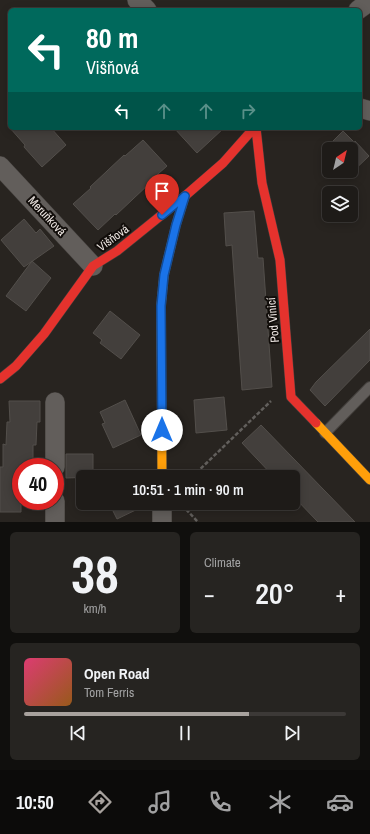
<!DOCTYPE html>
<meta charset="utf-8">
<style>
:root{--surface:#1e1b18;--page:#262421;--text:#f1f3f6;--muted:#a1a1a2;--line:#3c3937;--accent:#a8a29e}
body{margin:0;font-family:"Archivo Narrow",sans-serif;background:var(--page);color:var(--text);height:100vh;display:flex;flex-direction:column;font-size:15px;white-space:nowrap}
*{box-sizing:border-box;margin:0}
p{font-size:13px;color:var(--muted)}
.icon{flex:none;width:22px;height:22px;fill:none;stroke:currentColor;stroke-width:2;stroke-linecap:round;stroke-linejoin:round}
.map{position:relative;height:522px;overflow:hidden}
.side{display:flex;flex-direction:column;gap:10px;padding:10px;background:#100f0d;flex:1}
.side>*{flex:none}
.top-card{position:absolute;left:8px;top:8px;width:354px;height:122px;border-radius:6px;box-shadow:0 2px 10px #0003,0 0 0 1px var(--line);background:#00695c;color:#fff;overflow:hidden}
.needle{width:26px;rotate:35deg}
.tools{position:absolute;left:322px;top:142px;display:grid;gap:8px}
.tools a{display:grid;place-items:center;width:36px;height:36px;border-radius:6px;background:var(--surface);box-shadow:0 2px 10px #0003,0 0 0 1px var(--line);font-size:20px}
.speed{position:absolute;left:12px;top:458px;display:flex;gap:8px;font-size:20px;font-weight:700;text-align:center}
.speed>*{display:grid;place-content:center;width:52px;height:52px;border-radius:50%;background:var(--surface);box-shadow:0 2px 10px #0003,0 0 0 1px var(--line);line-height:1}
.speed .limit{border:6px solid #d22;background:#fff;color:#111}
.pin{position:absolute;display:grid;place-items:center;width:34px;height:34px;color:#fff;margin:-41px -17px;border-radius:50% 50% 50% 0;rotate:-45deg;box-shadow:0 0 4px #0007}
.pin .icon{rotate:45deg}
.me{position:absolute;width:44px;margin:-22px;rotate:0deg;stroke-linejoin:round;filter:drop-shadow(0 0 3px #0008)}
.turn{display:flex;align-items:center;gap:14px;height:84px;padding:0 12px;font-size:18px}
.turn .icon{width:52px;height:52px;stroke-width:2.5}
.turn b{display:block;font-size:28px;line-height:34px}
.lanes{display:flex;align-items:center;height:38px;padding:0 12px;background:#0003;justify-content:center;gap:20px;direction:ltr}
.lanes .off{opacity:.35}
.big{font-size:30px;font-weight:600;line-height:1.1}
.side .tile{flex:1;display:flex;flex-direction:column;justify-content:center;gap:6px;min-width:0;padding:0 14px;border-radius:6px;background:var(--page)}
.side .dial{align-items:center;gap:0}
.dial b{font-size:52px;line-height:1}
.song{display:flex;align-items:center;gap:12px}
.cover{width:48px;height:48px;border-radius:6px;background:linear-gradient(135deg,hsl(340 70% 55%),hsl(30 70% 35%))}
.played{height:4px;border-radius:2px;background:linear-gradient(90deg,var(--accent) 70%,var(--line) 70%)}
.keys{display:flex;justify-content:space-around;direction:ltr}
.heat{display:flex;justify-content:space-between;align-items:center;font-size:22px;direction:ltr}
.side .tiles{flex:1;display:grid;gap:10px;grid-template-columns:1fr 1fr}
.tile:last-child{grid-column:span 2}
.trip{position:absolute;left:76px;top:470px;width:224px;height:40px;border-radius:6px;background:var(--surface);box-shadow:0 2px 10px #0003,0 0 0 1px var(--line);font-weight:600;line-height:40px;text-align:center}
.dock{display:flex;height:64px;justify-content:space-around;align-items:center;background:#0c0b0a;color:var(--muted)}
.dock .icon{width:28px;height:28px}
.dock .active{color:var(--accent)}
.dock b{font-size:18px;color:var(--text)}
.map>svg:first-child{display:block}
.building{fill:#433f3c;stroke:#534f4b}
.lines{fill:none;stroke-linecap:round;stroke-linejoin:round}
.lane-casing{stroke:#44403d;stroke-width:12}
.street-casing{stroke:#44403d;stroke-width:20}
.slow-casing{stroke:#44403d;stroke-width:10}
.jam-casing{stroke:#44403d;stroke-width:10}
.path{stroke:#625f5c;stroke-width:2.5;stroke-dasharray:4 2;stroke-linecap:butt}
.lane{stroke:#625e5b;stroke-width:10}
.street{stroke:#625e5b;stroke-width:19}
.slow{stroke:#ff9f0a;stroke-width:9}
.jam{stroke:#e5322d;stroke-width:9}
.route-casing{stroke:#114b97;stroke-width:10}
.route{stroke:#1a73e8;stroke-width:7}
.labels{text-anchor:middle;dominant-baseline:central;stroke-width:4;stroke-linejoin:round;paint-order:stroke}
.street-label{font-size:12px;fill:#ede6e2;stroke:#110d0a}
</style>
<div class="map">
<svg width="370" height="522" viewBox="0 0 370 522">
<rect width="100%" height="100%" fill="#282420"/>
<!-- building -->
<path class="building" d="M 10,128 L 51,128 L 66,145 L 42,167 L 24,147 L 25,145 Z
M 174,128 L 224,128 L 197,153 Z
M 343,131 L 354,142 L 355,141 L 369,156 L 347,177 L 341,171 L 351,171 L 351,149 L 329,149 L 329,158 L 322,152 Z
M 143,140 L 167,166 L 149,182 L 150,183 L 116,215 L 115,214 L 98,230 L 73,204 L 91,188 L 90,187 L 124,155 L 125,156 Z
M 254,211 L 258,258 L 263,258 L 272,387 L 242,390 L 232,245 L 226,246 L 224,213 Z
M 24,219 L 36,233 L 40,229 L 54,246 L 24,267 L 1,240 Z
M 32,261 L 51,278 L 26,311 L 6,296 Z
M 110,311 L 140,335 L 121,359 L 100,343 L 102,340 L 93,333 Z
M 370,329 L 370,360 L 325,406 L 310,390 L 316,382 Z
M 224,397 L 227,430 L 196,433 L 194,400 Z
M 125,400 L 141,435 L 113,448 L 102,424 L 105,423 L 100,412 Z
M 9,401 L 40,401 L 40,422 L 37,422 L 36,445 L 33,445 L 33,467 L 21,467 L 21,512 L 0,512 L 0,467 L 3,467 L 3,444 L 6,445 L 7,422 L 10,422 Z
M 261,425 L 293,458 L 355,522 L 318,522 L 293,496 L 293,477 L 274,477 L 242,443 Z
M 66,454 L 93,454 L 93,477 L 66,478 Z
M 109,503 L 140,503 L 142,507 L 117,519 Z"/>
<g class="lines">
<!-- lane casing -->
<g class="lane-casing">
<path id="lane" d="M 325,433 L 370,387"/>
</g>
<!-- street casing -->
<g class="street-casing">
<path id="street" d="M 137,0 L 147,10
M 358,10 L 370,1
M 360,108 L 370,111
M 0,166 L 93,266
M 55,467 L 55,402
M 162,503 L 162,522
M 55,522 L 55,501"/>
</g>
<!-- slow casing -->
<g class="slow-casing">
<path id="slow" d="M 316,423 L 370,480
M 162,477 L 161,306 L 164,275 L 176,225 L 185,196"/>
</g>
<!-- jam casing -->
<g class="jam-casing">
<path id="jam" d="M 256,128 L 262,183 L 280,260 L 291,397 L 316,423
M 0,379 L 16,366 L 44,334 L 93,266 L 117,251 L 185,196 L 223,163 L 254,128"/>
</g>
<!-- path -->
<path class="path" d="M 192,477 L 271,401
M 182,505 L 198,522"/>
<!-- lane -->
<use href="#lane" class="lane"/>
<!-- street -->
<use href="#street" class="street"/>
<!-- slow -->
<use href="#slow" class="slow"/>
<!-- jam -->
<use href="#jam" class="jam"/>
</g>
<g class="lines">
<!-- route casing -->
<g class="route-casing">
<path id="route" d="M 162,430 L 161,306 L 164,275 L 176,225 L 185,196 L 162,215"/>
</g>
<!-- route -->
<use href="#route" class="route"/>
</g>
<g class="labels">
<!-- street labels -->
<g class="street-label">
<text transform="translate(47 216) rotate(47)">Meruňková</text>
<text transform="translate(113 238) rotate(-36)">Višňová</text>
<text transform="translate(273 320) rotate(-95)">Pod Vinicí</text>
</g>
</g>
</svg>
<div class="tools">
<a><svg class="needle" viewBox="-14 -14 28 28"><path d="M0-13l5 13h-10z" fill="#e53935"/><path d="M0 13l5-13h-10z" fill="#a1a1a2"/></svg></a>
<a><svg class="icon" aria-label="layers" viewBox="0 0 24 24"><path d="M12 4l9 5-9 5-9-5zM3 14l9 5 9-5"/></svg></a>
</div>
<div class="speed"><div class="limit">40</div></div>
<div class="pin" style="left:162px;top:215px;background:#d93025"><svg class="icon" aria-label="arrive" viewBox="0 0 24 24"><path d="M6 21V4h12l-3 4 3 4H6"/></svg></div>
<svg class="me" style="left:162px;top:430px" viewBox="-20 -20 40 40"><circle r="19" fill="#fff"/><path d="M0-13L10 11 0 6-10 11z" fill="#1a73e8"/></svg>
<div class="trip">10:51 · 1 min · 90 m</div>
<div class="top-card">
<div class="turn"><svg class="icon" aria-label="left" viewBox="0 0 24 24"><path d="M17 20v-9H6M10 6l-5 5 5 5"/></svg><div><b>80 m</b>Višňová</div></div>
<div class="lanes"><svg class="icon" aria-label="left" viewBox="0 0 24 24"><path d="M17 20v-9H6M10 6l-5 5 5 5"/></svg><svg class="icon off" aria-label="ahead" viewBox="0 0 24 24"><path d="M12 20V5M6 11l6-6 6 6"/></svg><svg class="icon off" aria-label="ahead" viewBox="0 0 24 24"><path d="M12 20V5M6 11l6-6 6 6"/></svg><svg class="icon off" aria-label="right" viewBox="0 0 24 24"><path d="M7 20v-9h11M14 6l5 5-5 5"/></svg></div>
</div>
</div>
<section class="side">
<div class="tiles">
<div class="tile dial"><b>38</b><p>km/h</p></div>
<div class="tile"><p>Climate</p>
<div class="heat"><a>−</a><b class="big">20°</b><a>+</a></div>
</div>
<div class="tile">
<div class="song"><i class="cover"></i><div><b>Open Road</b><p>Tom Ferris</p></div></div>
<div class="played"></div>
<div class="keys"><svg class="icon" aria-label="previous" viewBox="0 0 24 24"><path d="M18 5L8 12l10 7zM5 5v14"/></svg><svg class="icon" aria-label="pause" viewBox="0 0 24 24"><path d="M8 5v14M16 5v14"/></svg><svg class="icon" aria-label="next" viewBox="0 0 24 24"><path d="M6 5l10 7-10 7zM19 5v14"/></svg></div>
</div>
</div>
</section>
<nav class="dock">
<b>10:50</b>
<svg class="icon active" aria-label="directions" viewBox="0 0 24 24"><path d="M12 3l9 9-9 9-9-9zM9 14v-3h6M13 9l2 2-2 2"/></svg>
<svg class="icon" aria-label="music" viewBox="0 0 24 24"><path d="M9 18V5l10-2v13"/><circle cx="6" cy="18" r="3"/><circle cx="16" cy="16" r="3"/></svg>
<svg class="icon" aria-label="phone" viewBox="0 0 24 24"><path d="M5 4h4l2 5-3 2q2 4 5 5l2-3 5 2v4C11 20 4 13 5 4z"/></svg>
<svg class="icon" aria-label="climate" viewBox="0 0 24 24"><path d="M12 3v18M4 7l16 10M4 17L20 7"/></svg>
<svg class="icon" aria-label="car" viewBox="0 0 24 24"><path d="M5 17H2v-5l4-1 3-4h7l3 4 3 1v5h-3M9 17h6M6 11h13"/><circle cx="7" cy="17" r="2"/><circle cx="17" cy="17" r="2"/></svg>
</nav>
